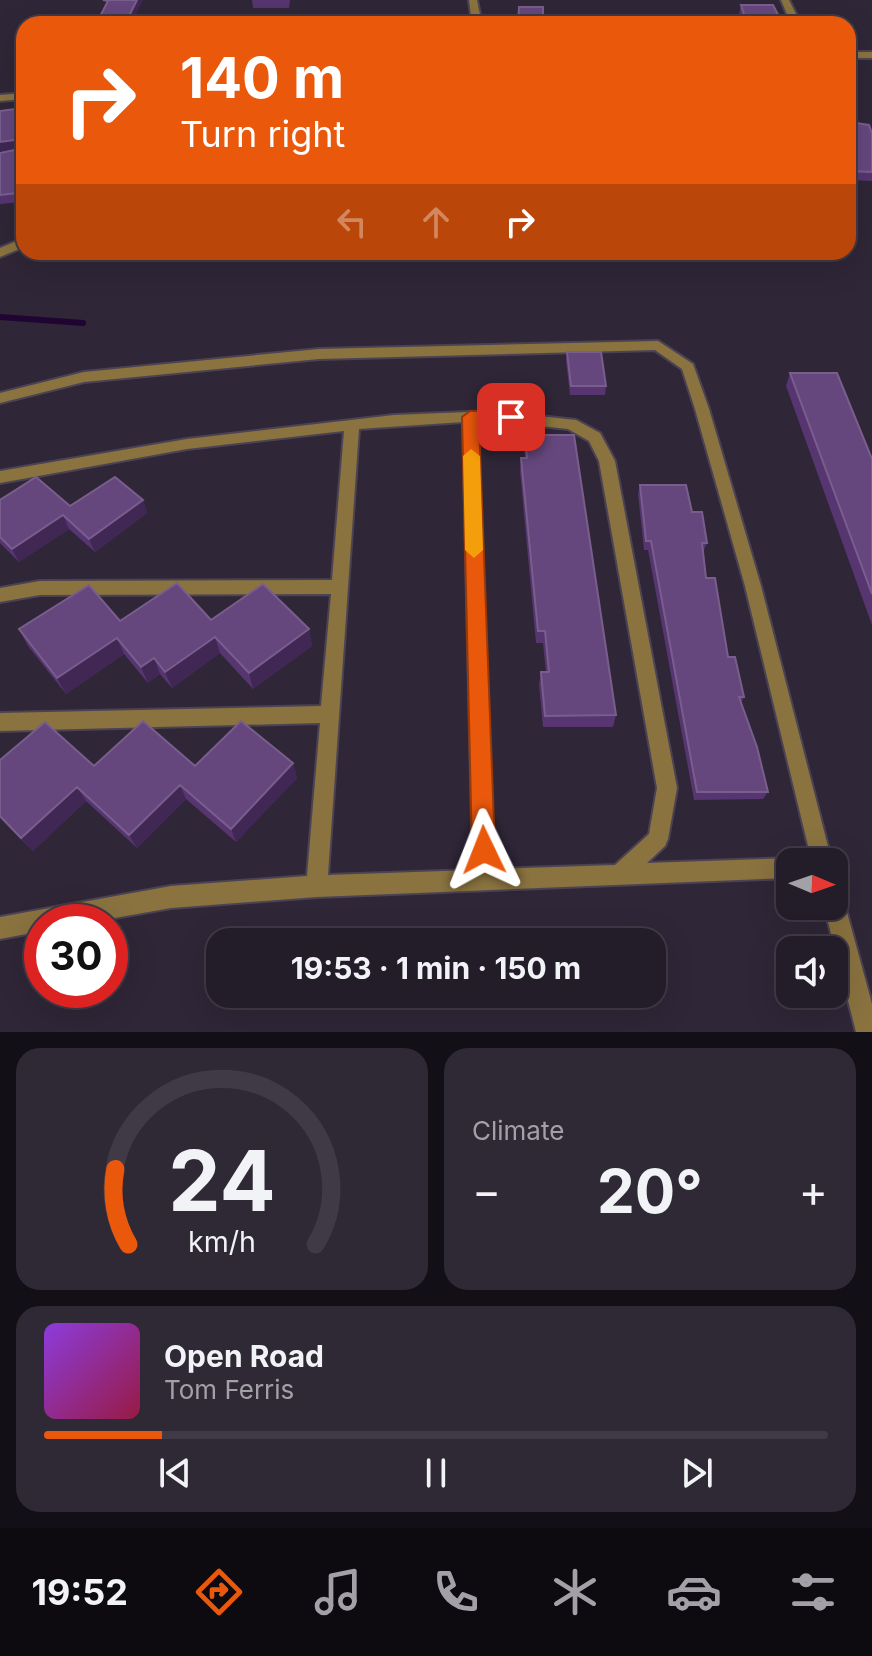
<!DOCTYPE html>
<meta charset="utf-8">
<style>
:root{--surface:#231c29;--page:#2f2935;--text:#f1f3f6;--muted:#a3a1a8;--line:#403a46;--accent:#ea580c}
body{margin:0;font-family:Inter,sans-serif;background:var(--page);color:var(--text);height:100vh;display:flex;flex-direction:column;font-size:30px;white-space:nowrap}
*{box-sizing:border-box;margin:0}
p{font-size:26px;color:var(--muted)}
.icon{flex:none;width:44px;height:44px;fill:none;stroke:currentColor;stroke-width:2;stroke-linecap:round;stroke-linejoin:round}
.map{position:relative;height:1032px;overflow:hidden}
.details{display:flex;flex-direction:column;gap:16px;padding:16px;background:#130f17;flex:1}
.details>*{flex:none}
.hud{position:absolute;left:16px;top:16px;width:840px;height:244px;border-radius:24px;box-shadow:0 8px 32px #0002,0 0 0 2px var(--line);background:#ea580c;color:#fff;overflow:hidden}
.needle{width:52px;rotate:92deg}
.tools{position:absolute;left:776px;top:848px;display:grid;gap:16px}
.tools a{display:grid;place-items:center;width:72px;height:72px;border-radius:16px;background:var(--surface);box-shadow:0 8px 32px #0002,0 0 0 2px var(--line);font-size:40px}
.speed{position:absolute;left:24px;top:904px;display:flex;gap:16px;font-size:40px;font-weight:700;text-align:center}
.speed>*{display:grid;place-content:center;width:104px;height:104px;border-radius:50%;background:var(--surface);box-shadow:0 8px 32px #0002,0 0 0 2px var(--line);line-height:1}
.speed .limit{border:12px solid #d22;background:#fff;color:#111}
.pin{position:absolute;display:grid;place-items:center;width:68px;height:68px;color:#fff;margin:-34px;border-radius:16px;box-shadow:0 4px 12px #0006}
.me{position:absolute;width:88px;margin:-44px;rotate:358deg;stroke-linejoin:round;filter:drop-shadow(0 0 6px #0008)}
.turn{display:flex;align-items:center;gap:28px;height:168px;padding:0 32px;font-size:36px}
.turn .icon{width:104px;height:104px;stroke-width:2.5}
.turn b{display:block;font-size:56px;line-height:68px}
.lanes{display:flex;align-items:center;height:76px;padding:0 32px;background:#0003;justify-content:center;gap:40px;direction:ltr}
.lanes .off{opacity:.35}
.big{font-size:60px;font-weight:700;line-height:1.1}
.details .card{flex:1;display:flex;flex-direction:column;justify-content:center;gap:12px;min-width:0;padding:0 28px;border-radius:24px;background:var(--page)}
.details .dial{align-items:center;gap:0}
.dial svg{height:208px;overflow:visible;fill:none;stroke:var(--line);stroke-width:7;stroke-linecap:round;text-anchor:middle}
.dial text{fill:var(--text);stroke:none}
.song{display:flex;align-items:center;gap:24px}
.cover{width:96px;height:96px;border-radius:12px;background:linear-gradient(135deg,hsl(270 70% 55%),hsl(340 70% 35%))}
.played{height:8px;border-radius:4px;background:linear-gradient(90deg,var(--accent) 15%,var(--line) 15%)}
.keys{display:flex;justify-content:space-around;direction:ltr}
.heat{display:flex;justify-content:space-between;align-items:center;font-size:44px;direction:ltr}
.details .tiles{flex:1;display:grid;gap:16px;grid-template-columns:1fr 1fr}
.card:last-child{grid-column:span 2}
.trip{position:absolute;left:206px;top:928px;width:460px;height:80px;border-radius:24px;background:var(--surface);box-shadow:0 8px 32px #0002,0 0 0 2px var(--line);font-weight:700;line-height:80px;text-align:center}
.tabs{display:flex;height:128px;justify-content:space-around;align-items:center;background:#0e0b10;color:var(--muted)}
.tabs .icon{width:56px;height:56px}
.tabs .selected{color:var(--accent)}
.tabs b{font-size:36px;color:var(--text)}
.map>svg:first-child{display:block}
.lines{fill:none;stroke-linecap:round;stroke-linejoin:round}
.stream{stroke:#200432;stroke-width:6}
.minor-casing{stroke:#4b4353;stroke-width:4}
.tertiary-casing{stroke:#4b4353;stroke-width:4}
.minor{fill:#8a733f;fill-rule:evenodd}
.tertiary{fill:#8a733f;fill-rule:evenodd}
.wall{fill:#563570}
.shaded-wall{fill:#402754}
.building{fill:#65477d;stroke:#795e8d;stroke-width:2}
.route{fill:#ea580c;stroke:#983908;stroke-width:2}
.slow{fill:#f59e0b}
</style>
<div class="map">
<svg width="872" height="1032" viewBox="0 0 872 1032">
<rect width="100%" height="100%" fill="#2f2637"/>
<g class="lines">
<!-- stream -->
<path class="stream" d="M 0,317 L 83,323"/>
<!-- minor casing -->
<g class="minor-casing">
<path id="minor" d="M 781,0 L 789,0 L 801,24 L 791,24 Z
M 848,52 L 872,52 L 872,58 L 848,58 Z
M 24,238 L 24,247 L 0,257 L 0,248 Z
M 493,411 L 576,420 L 600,433 L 615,461 L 677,788 L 668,839 L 665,846 L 647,863 L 790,858 L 798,862 L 790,862 L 790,878 L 317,897 L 171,908 L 92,922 L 42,922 L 42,931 L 0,939 L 0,917 L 171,886 L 307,876 L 320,723 L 0,731 L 0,713 L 321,706 L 331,594 L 40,595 L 0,602 L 0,588 L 40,581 L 332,580 L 344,431 L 187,449 L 0,483 L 0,471 L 187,439 L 394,415 ZM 493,421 L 568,429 L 589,441 L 599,461 L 657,788 L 649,834 L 615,865 L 494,869 L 477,422 ZM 463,422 L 473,870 L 328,875 L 359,429 Z
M 834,894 L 842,897 L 845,905 L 872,1004 L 872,1032 L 856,1032 L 824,906 L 834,906 Z"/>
</g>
<!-- tertiary casing -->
<g class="tertiary-casing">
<path id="tertiary" d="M 469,0 L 477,0 L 482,24 L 472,24 Z
M 24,93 L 24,99 L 0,101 L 0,95 Z
M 658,341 L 693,364 L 709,409 L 761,586 L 832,862 L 812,862 L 745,586 L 695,409 L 682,369 L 655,350 L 319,359 L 84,382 L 0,403 L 0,393 L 84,372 L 319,349 Z"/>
</g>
<!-- minor -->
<use href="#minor" class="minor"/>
<!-- tertiary -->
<use href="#tertiary" class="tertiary"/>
</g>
<!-- wall -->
<path class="wall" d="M 252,0 L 290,0 L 289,8 L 253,8 Z
M 741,5 L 783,24 L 742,24 L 739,14 Z
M 24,108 L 24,179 L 21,202 L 0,204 L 0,153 L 24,148 L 0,151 L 0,111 Z
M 848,109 L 849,122 L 872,133 L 872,181 L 848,180 Z
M 567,352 L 606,386 L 605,395 L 570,395 L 566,361 Z
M 790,373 L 872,459 L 872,625 L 786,386 Z
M 525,435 L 616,715 L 613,727 L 543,727 L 539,684 L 541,672 L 546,672 L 543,643 L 536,643 L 520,471 L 521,458 L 525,458 L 524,448 Z
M 640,485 L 692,512 L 707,543 L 703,552 L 706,578 L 728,657 L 744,697 L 741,703 L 768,792 L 763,799 L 694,800 L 648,550 L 644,550 L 638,494 Z
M 0,500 L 70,506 L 143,500 L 147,513 L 95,552 L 69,529 L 19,562 L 0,543 Z
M 211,620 L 309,629 L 312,646 L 253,689 L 220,653 L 172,688 L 160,674 L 148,683 L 124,654 L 66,694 L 28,646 L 19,629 L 120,621 Z
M 0,760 L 94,766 L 195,766 L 293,763 L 297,778 L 236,842 L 186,799 L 137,848 L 86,801 L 33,851 L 0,818 Z"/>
<!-- shaded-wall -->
<path class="shaded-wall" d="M 137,0 L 143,0 L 131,24 L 125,24 Z
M 21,139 L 24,148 L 0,151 L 0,142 Z
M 24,156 L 24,179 L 21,202 L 17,193 Z
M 143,500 L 147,513 L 95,552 L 89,539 Z
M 63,515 L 69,529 L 19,562 L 12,549 Z
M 309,629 L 312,646 L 253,689 L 249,673 Z
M 215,637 L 220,653 L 172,688 L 165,672 Z
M 117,638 L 124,654 L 66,694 L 57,678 Z
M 154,658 L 160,674 L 148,683 L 141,667 Z
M 293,763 L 297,778 L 236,842 L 231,829 Z
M 180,785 L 186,799 L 137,848 L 129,835 Z
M 77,787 L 86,801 L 33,851 L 21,838 Z"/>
<!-- building -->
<path class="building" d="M 103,0 L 137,0 L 125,24 L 96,24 L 108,1 Z
M 741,5 L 773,5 L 783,24 L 747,24 Z
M 519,7 L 543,7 L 543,24 L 518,24 Z
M 179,16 L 199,17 L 196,24 L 176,24 Z
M 24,108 L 24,148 L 21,139 L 0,142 L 0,111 Z
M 848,109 L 849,122 L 869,125 L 872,133 L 872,172 L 848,171 Z
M 24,148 L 24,156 L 17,193 L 0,195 L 0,153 Z
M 567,352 L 601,352 L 606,386 L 571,386 Z
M 790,373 L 837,373 L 872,459 L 872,594 Z
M 525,435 L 574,435 L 616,715 L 545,716 L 541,672 L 549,672 L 545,631 L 538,631 L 521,458 L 527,458 Z
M 36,477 L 70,506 L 115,477 L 143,500 L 89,539 L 63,515 L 12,549 L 0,537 L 0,500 Z
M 640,485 L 686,485 L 692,512 L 702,512 L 707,543 L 702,543 L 706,578 L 715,578 L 728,657 L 735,657 L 744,697 L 739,697 L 757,747 L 768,792 L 697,792 L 651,541 L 646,541 Z
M 177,583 L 211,620 L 263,584 L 309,629 L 249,673 L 215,637 L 165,672 L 154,658 L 141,667 L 117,638 L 57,678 L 19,629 L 89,585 L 120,621 Z
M 143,721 L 195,766 L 241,721 L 293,763 L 231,829 L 180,785 L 129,835 L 77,787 L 21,838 L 0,816 L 0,760 L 45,722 L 94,766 Z"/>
<!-- route -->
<path class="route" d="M 470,411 L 511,411 L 520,417 L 511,423 L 479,423 L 495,850 L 492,858 L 484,862 L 475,858 L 472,850 L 462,417 Z"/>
<!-- slow -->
<path class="slow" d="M 471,449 L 480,456 L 483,550 L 474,558 L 465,550 L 463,456 Z"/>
</svg>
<div class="tools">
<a><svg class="needle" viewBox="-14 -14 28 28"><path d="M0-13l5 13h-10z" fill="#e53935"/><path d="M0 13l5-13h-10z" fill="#a3a1a8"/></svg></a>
<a><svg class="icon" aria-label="sound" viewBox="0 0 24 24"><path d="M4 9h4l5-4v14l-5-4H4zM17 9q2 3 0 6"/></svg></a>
</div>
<div class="speed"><div class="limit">30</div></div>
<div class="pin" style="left:511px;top:417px;background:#d93025"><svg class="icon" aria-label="arrive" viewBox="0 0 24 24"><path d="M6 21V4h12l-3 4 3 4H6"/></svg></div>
<svg class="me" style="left:484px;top:850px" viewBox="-20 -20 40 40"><path d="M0-17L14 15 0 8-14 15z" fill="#ea580c" stroke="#fff" stroke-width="4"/></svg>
<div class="trip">19:53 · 1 min · 150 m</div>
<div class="hud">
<div class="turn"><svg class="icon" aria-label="right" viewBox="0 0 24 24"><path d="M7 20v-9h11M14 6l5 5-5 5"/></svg><div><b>140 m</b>Turn right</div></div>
<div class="lanes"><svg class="icon off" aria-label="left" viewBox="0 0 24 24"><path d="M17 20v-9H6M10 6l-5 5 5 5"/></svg><svg class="icon off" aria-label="ahead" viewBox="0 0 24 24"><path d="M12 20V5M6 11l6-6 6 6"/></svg><svg class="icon" aria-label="right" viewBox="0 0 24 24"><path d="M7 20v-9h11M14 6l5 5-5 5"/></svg></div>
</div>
</div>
<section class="details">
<div class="tiles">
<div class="card dial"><svg viewBox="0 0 100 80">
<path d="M14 69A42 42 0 1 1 86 69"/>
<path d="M14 69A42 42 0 0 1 9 40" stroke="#ea580c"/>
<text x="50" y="56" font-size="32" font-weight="700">24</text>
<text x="50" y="72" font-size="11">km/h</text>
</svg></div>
<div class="card"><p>Climate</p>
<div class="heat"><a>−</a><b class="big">20°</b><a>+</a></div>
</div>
<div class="card">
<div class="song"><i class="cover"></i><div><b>Open Road</b><p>Tom Ferris</p></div></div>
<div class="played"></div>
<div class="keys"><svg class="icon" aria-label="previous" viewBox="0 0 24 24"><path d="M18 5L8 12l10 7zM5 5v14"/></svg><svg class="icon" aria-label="pause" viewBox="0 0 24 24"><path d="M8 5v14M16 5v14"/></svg><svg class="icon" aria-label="next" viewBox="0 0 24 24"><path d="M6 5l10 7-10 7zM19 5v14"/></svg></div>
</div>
</div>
</section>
<nav class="tabs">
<b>19:52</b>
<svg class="icon selected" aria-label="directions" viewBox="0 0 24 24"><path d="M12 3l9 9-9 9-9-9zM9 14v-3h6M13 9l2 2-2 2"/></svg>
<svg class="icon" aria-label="music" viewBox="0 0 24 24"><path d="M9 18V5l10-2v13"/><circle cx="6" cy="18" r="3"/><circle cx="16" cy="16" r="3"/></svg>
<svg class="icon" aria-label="phone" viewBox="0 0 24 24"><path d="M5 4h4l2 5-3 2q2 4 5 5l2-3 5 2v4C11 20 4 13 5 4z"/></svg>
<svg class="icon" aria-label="climate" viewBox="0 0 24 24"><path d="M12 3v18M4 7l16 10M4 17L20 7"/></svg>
<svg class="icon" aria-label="car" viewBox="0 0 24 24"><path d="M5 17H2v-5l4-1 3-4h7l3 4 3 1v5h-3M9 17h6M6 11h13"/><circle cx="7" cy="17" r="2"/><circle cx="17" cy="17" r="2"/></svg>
<svg class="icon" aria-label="filters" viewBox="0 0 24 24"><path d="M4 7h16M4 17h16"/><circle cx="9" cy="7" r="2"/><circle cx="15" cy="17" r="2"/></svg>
</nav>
